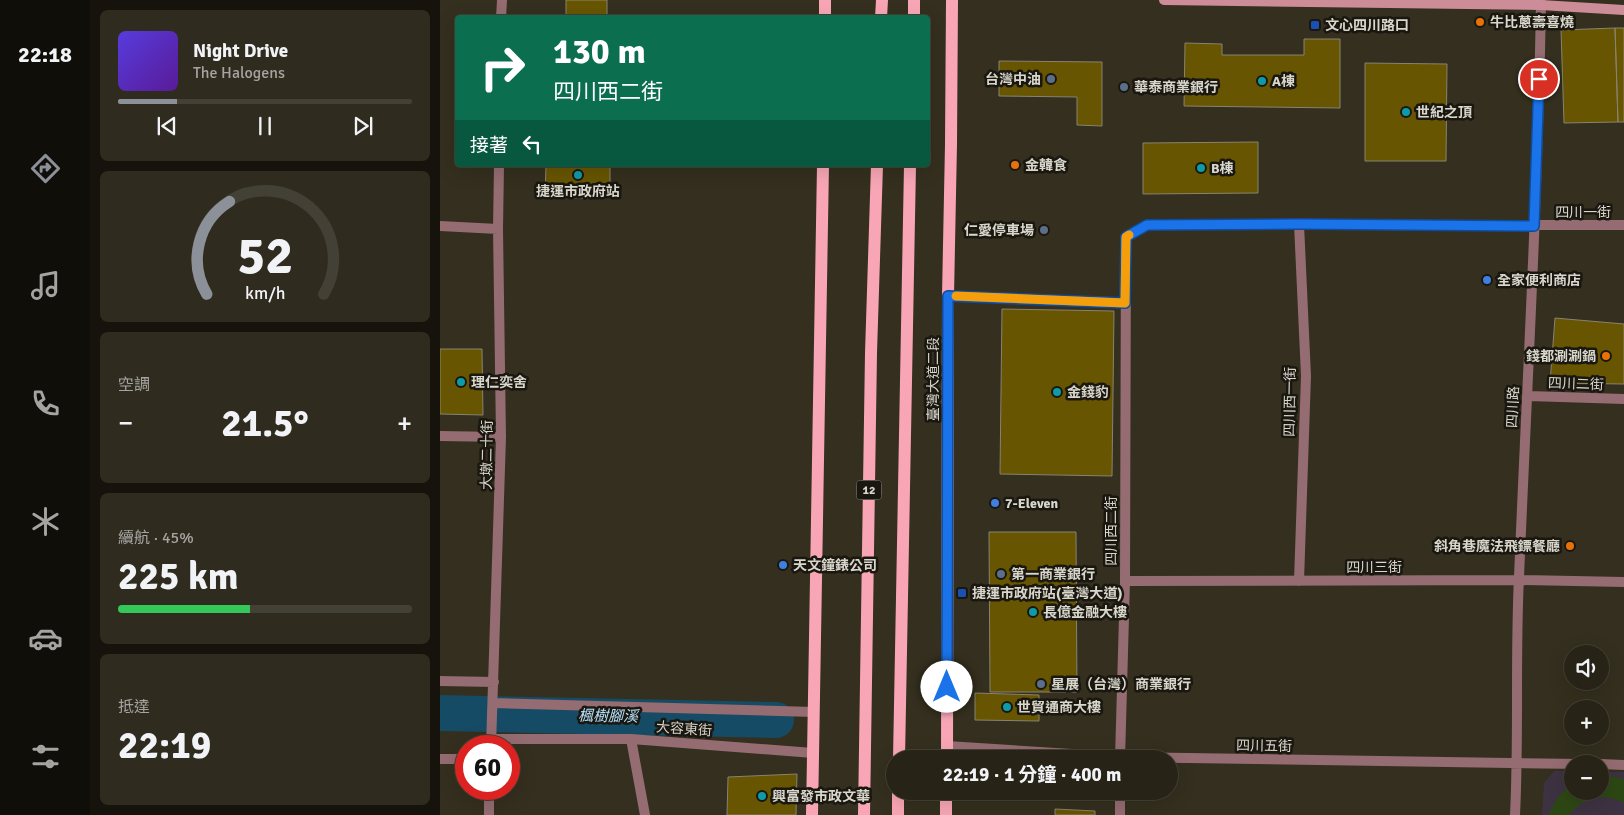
<!DOCTYPE html>
<html lang="zh-TW">
<meta charset="utf-8">
<style>
:root{--surface:#272316;--page:#2f2b1f;--text:#f1f3f6;--muted:#a4a4a1;--line:#434035;--accent:#8c9099}
body{margin:0;font-family:Signika,"Noto Sans TC",sans-serif;background:var(--page);color:var(--text);height:100vh;display:flex;flex-direction:column;font-size:19px;white-space:nowrap}
*{box-sizing:border-box;margin:0}
p{font-size:16px;color:var(--muted)}
.icon{flex:none;width:28px;height:28px;fill:none;stroke:currentColor;stroke-width:2;stroke-linecap:round;stroke-linejoin:round}
.map{position:relative;flex:1;overflow:hidden}
.details{display:flex;flex-direction:column;gap:10px;padding:10px;background:#15130c;width:350px}
.details>*{flex:none}
.guide{position:absolute;left:15px;top:15px;width:475px;height:152px;border-radius:5px;box-shadow:0 5px 20px #0002,0 0 0 1px var(--line);background:#0b6e4f;color:#fff;overflow:hidden}
.buttons{position:absolute;left:1124px;top:645px;display:grid;gap:10px}
.buttons a{display:grid;place-items:center;width:45px;height:45px;border-radius:50%;background:var(--surface);box-shadow:0 5px 20px #0002,0 0 0 1px var(--line);font-size:25px}
.speed{position:absolute;left:15px;top:735px;display:flex;gap:10px;font-size:25px;font-weight:700;text-align:center}
.speed>*{display:grid;place-content:center;width:65px;height:65px;border-radius:50%;background:var(--surface);box-shadow:0 5px 20px #0002,0 0 0 1px var(--line);line-height:1}
.speed .limit{border:8px solid #d22;background:#fff;color:#111}
.pin{position:absolute;display:grid;place-items:center;width:42px;height:42px;color:#fff;margin:-21px;border:2px solid #fff;border-radius:50%;box-shadow:0 1px 5px #0007}
.me{position:absolute;width:55px;margin:-28px;rotate:0deg;stroke-linejoin:round;filter:drop-shadow(0 0 4px #0008)}
.turn{display:flex;align-items:center;gap:18px;height:105px;padding:0 15px;font-size:22px}
.turn .icon{width:65px;height:65px;stroke-width:2.5}
.turn b{display:block;font-size:35px;line-height:42px}
.then{display:flex;align-items:center;height:48px;padding:0 15px;background:#0003;gap:10px;font-size:19px}
.big{font-size:38px;font-weight:700;line-height:1.1}
.details .tile{flex:1;display:flex;flex-direction:column;justify-content:center;gap:8px;min-width:0;padding:0 18px;border-radius:8px;background:var(--page)}
.details .dial{align-items:center;gap:0}
.dial svg{height:130px;overflow:visible;fill:none;stroke:var(--line);stroke-width:7;stroke-linecap:round;text-anchor:middle}
.dial text{fill:var(--text);stroke:none}
.song{display:flex;align-items:center;gap:15px}
.cover{width:60px;height:60px;border-radius:8px;background:linear-gradient(135deg,hsl(250 70% 55%),hsl(270 70% 35%))}
.played{height:5px;border-radius:2px;background:linear-gradient(90deg,var(--accent) 20%,var(--line) 20%)}
.keys{display:flex;justify-content:space-around;direction:ltr}
.heat{display:flex;justify-content:space-between;align-items:center;font-size:28px;direction:ltr}
.charge{height:8px;border-radius:4px;background:linear-gradient(90deg,#34c759 45%,var(--line) 0)}
.trip{position:absolute;left:446px;top:750px;width:292px;height:50px;border-radius:25px;background:var(--surface);box-shadow:0 5px 20px #0002,0 0 0 1px var(--line);font-weight:700;line-height:50px;text-align:center}
main{display:flex;flex:1;min-height:0}
.dock{display:flex;flex-direction:column;width:90px;justify-content:space-around;align-items:center;background:#100e09;color:var(--muted)}
.dock .icon{width:35px;height:35px}
.dock .on{color:var(--accent)}
.dock b{font-size:22px;color:var(--text)}
.map>svg:first-child{display:block}
.education{fill:#3d3241}
.green{fill:#2d4714}
.lines{fill:none;stroke-linecap:round;stroke-linejoin:round}
.river{stroke:#154b64;stroke-width:36}
.building{fill:#675501;stroke:#898370}
.lane{stroke:#946c72;stroke-width:9}
.street{stroke:#946c72;stroke-width:10}
.secondary{stroke:#cc8d98;stroke-width:10}
.primary{stroke:#f8a6b5;stroke-width:12}
.route-casing{stroke:#114b97;stroke-width:12}
.route{stroke:#1a73e8;stroke-width:9}
.slow{stroke:#f59e0b;stroke-width:9}
.food-dot{fill:#e8710a;stroke:#191710;stroke-width:2}
.transit-dot{fill:#1a4fb4;stroke:#191710;stroke-width:2}
.service-dot{fill:#5c6f8a;stroke:#191710;stroke-width:2}
.culture-dot{fill:#0f9aa8;stroke:#191710;stroke-width:2}
.shop-dot{fill:#3f7fe0;stroke:#191710;stroke-width:2}
.labels{text-anchor:middle;dominant-baseline:central;stroke-width:5;stroke-linejoin:round;paint-order:stroke}
.shield{fill:#191710;stroke:#9f9d94;stroke-width:1}
.shield-label{font-size:12px;font-weight:bold;fill:#d9d7cc}
.poi-label{font-size:14px;font-weight:bold;fill:#d9d7cc;stroke:#191710;text-anchor:start}
.street-label{font-size:14px;fill:#d9d7cc;stroke:#191710}
.water-label{font-size:15px;font-style:italic;fill:#b4e1fa;stroke:#191710}
</style>
<main>
<nav class="dock">
<b>22:18</b>
<svg class="icon on" aria-label="directions" viewBox="0 0 24 24"><path d="M12 3l9 9-9 9-9-9zM9 14v-3h6M13 9l2 2-2 2"/></svg>
<svg class="icon" aria-label="music" viewBox="0 0 24 24"><path d="M9 18V5l10-2v13"/><circle cx="6" cy="18" r="3"/><circle cx="16" cy="16" r="3"/></svg>
<svg class="icon" aria-label="phone" viewBox="0 0 24 24"><path d="M5 4h4l2 5-3 2q2 4 5 5l2-3 5 2v4C11 20 4 13 5 4z"/></svg>
<svg class="icon" aria-label="climate" viewBox="0 0 24 24"><path d="M12 3v18M4 7l16 10M4 17L20 7"/></svg>
<svg class="icon" aria-label="car" viewBox="0 0 24 24"><path d="M5 17H2v-5l4-1 3-4h7l3 4 3 1v5h-3M9 17h6M6 11h13"/><circle cx="7" cy="17" r="2"/><circle cx="17" cy="17" r="2"/></svg>
<svg class="icon" aria-label="filters" viewBox="0 0 24 24"><path d="M4 7h16M4 17h16"/><circle cx="9" cy="7" r="2"/><circle cx="15" cy="17" r="2"/></svg>
</nav>
<section class="details">
<div class="tile">
<div class="song"><i class="cover"></i><div><b>Night Drive</b><p>The Halogens</p></div></div>
<div class="played"></div>
<div class="keys"><svg class="icon" aria-label="previous" viewBox="0 0 24 24"><path d="M18 5L8 12l10 7zM5 5v14"/></svg><svg class="icon" aria-label="pause" viewBox="0 0 24 24"><path d="M8 5v14M16 5v14"/></svg><svg class="icon" aria-label="next" viewBox="0 0 24 24"><path d="M6 5l10 7-10 7zM19 5v14"/></svg></div>
</div>
<div class="tile dial"><svg viewBox="0 0 100 80">
<path d="M14 69A42 42 0 1 1 86 69"/>
<path d="M14 69A42 42 0 0 1 28 12" stroke="#8c9099"/>
<text x="50" y="56" font-size="32" font-weight="700">52</text>
<text x="50" y="72" font-size="11">km/h</text>
</svg></div>
<div class="tile"><p>空調</p>
<div class="heat"><a>−</a><b class="big">21.5°</b><a>+</a></div>
</div>
<div class="tile"><p>續航 · 45%</p><b class="big">225 km</b><div class="charge"></div></div>
<div class="tile"><p>抵達</p><b class="big">22:19</b></div>
</section>
<div class="map">
<svg width="1184" height="815" viewBox="0 0 1184 815">
<rect width="100%" height="100%" fill="#342f1e"/>
<!-- education -->
<path class="education" d="M 1114,771 L 1132,771 L 1132,791 L 1160,791 L 1160,772 L 1184,772 L 1184,815 L 1102,815 L 1104,783 Z"/>
<!-- green -->
<path class="green" d="M 1160,776 L 1176,777 L 1184,780 L 1184,803 C 1164,792 1143,797 1129,815 L 1108,815 L 1118,797 L 1132,784 L 1132,791 L 1160,791 Z"/>
<g class="lines">
<!-- river -->
<path class="river" d="M 0,713 L 336,720"/>
</g>
<!-- building -->
<path class="building" d="M 126,0 L 167,0 L 167,18 L 126,18 Z
M 1175,28 L 1178,122 L 1124,123 L 1121,30 Z
M 1175,28 L 1184,28 L 1184,122 L 1178,122 Z
M 864,39 L 900,39 L 900,108 L 744,106 L 745,43 L 782,44 L 782,55 L 864,55 Z
M 559,61 L 662,62 L 662,126 L 637,125 L 637,97 L 559,96 Z
M 925,63 L 1007,64 L 1006,161 L 925,161 Z
M 818,142 L 818,193 L 703,194 L 703,143 Z
M 106,165 L 170,165 L 170,186 L 149,186 L 148,198 L 105,197 Z
M 562,309 L 674,311 L 672,476 L 560,474 Z
M 1115,318 L 1184,324 L 1184,384 L 1110,383 Z
M 0,349 L 42,349 L 43,415 L 0,414 Z
M 549,532 L 636,532 L 637,692 L 550,692 Z
M 535,693 L 599,695 L 599,721 L 535,720 Z
M 357,774 L 356,815 L 287,815 L 288,777 Z
M 615,809 L 655,811 L 655,815 L 615,815 Z"/>
<g class="lines">
<!-- lane -->
<path class="lane" d="M 508,296 L 685,303"/>
<!-- street -->
<path class="street" d="M 61,18 L 62,0
M 859,224 L 866,376 L 859,581
M 0,226 L 58,229
M 1088,396 L 1184,399
M 0,436 L 61,437
M 685,581 L 1079,580 L 1184,582
M 0,681 L 54,682
M 54,703 L 374,712
M 52,739 L 191,739 L 373,753
M 191,739 L 205,815
M 51,746 L 61,437 L 58,229 L 59,165
M 507,746 L 680,757 L 1141,764
M 0,759 L 26,759
M 680,759 L 685,581 L 686,237 L 707,225 L 1184,225
M 1160,764 L 1184,765
M 49,815 L 49,789
M 680,815 L 680,791
M 1075,815 C 1079,736 1075,657 1079,577 C 1087,385 1098,193 1101,0"/>
<!-- secondary -->
<path class="secondary" d="M 724,0 L 1101,5 L 1184,10"/>
<!-- primary -->
<path class="primary" d="M 385,18 L 385,0
M 441,18 L 442,0
M 474,18 L 474,0
M 459,759 L 470,165
M 507,759 L 508,296 L 511,144 L 512,0
M 372,815 L 383,165
M 424,815 L 431,353 L 437,165
M 458,815 L 458,791
M 506,815 L 506,791"/>
</g>
<g class="lines">
<!-- route casing -->
<g class="route-casing">
<path id="route" d="M 507,687 L 508,296 L 685,303 L 686,237 L 707,225 L 859,224 L 1094,226 L 1099,79"/>
</g>
<!-- route -->
<use href="#route" class="route"/>
<!-- slow -->
<path class="slow" d="M 516,296 L 685,303 L 686,237 L 689,235"/>
</g>
<!-- markers -->
<g class="food-dot">
<circle cx="1040" cy="22" r="5"/>
<circle cx="575" cy="165" r="5"/>
<circle cx="1166" cy="356" r="5"/>
<circle cx="1130" cy="546" r="5"/>
</g>
<g class="transit-dot">
<rect x="870" y="20" width="10" height="10" rx="2.5"/>
<rect x="517" y="588" width="10" height="10" rx="2.5"/>
</g>
<g class="service-dot">
<circle cx="611" cy="79" r="5"/>
<circle cx="684" cy="87" r="5"/>
<circle cx="604" cy="230" r="5"/>
<circle cx="561" cy="574" r="5"/>
<circle cx="601" cy="684" r="5"/>
</g>
<g class="culture-dot">
<circle cx="822" cy="81" r="5"/>
<circle cx="966" cy="112" r="5"/>
<circle cx="761" cy="168" r="5"/>
<circle cx="138" cy="175" r="5"/>
<circle cx="21" cy="382" r="5"/>
<circle cx="617" cy="392" r="5"/>
<circle cx="593" cy="612" r="5"/>
<circle cx="567" cy="707" r="5"/>
<circle cx="322" cy="796" r="5"/>
</g>
<g class="shop-dot">
<circle cx="1047" cy="280" r="5"/>
<circle cx="555" cy="503" r="5"/>
<circle cx="343" cy="565" r="5"/>
</g>
<g class="labels">
<!-- shield labels -->
<rect class="shield" x="416.5" y="480.5" width="25" height="19" rx="4"/>
<g class="shield-label">
<text x="429" y="490">12</text>
</g>
<!-- poi labels -->
<g class="poi-label">
<text x="1050" y="22">牛比蔥壽喜燒</text>
<text x="885" y="25">文心四川路口</text>
<text x="601" y="79" text-anchor="end">台灣中油</text>
<text x="832" y="81">A棟</text>
<text x="694" y="87">華泰商業銀行</text>
<text x="976" y="112">世紀之頂</text>
<text x="585" y="165">金韓食</text>
<text x="771" y="168">B棟</text>
<text x="138" y="191" text-anchor="middle">捷運市政府站</text>
<text x="594" y="230" text-anchor="end">仁愛停車場</text>
<text x="1057" y="280">全家便利商店</text>
<text x="1156" y="356" text-anchor="end">錢都涮涮鍋</text>
<text x="31" y="382">理仁奕舍</text>
<text x="627" y="392">金錢豹</text>
<text x="565" y="503">7-Eleven</text>
<text x="1120" y="546" text-anchor="end">斜角巷魔法飛鏢餐廳</text>
<text x="353" y="565">天文鐘錶公司</text>
<text x="571" y="574">第一商業銀行</text>
<text x="532" y="593">捷運市政府站(臺灣大道)</text>
<text x="603" y="612">長億金融大樓</text>
<text x="611" y="684">星展（台灣）商業銀行</text>
<text x="577" y="707">世貿通商大樓</text>
<text x="332" y="796">興富發市政文華</text>
</g>
<!-- street labels -->
<g class="street-label">
<text x="1143" y="212">四川一街</text>
<text transform="translate(493 379) rotate(-90)">臺灣大道二段</text>
<text transform="translate(1136 384) rotate(2)">四川二街</text>
<text transform="translate(850 402) rotate(-89)">四川西一街</text>
<text transform="translate(1073 407) rotate(-87)">四川路</text>
<text transform="translate(47 455) rotate(-89)">大墩二十街</text>
<text transform="translate(671 531) rotate(-90)">四川西二街</text>
<text x="934" y="567">四川三街</text>
<text transform="translate(244 729) rotate(4)">大容東街</text>
<text transform="translate(824 746) rotate(1)">四川五街</text>
</g>
<!-- water labels -->
<g class="water-label">
<text transform="translate(168 716) rotate(1)">楓樹腳溪</text>
</g>
</g>
</svg>
<div class="buttons">
<a><svg class="icon" aria-label="sound" viewBox="0 0 24 24"><path d="M4 9h4l5-4v14l-5-4H4zM17 9q2 3 0 6"/></svg></a>
<a>+</a>
<a>−</a>
</div>
<div class="speed"><div class="limit">60</div></div>
<div class="pin" style="left:1099px;top:79px;background:#d93025"><svg class="icon" aria-label="arrive" viewBox="0 0 24 24"><path d="M6 21V4h12l-3 4 3 4H6"/></svg></div>
<svg class="me" style="left:507px;top:687px" viewBox="-20 -20 40 40"><circle r="19" fill="#fff"/><path d="M0-13L10 11 0 6-10 11z" fill="#1a73e8"/></svg>
<div class="trip">22:19 · 1 分鐘 · 400 m</div>
<div class="guide">
<div class="turn"><svg class="icon" aria-label="right" viewBox="0 0 24 24"><path d="M7 20v-9h11M14 6l5 5-5 5"/></svg><div><b>130 m</b>四川西二街</div></div>
<div class="then">接著<svg class="icon" aria-label="left" viewBox="0 0 24 24"><path d="M17 20v-9H6M10 6l-5 5 5 5"/></svg></div>
</div>
</div>
</main>
